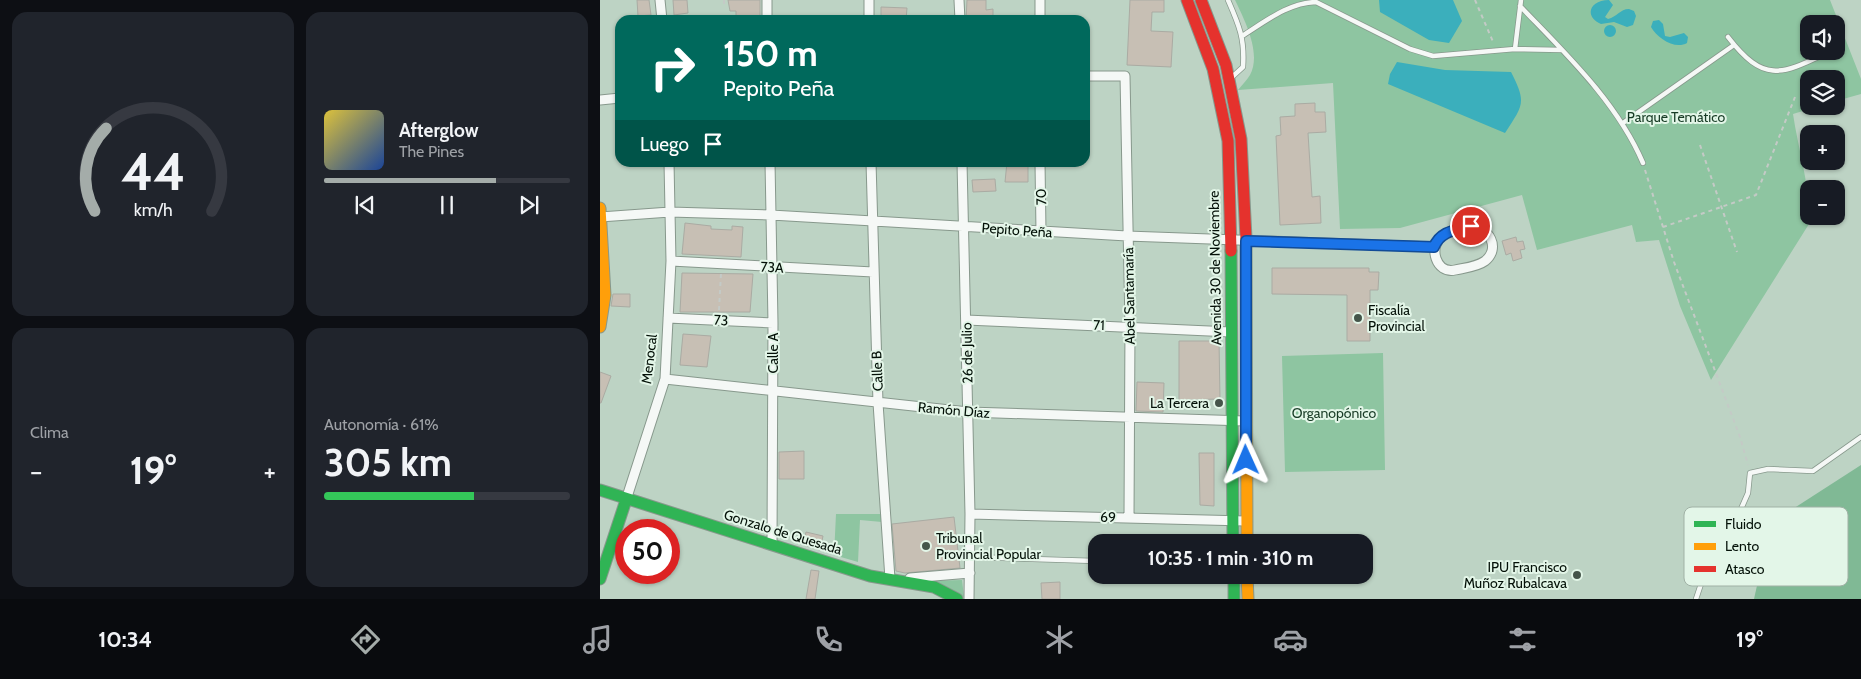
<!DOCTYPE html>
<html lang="es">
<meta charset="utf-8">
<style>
:root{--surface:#171b24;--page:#20242c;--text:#f1f3f6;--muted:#9ea1a6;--line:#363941;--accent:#a4aca9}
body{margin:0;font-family:Cabin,sans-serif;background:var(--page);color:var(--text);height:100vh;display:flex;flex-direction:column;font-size:19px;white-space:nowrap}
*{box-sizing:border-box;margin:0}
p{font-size:16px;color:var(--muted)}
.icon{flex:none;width:28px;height:28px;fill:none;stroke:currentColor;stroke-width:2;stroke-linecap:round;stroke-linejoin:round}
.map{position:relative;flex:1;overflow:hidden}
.side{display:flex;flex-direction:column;gap:12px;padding:12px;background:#0d0f14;width:600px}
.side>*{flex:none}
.guide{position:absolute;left:15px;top:15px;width:475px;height:152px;border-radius:15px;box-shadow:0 1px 4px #0004;background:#00695c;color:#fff;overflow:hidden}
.controls{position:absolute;left:1200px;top:15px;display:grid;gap:10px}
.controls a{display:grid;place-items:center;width:45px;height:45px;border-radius:10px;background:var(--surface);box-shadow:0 1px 4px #0004;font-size:25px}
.speed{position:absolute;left:15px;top:519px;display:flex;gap:10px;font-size:25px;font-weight:700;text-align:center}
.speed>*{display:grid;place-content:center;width:65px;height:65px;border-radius:50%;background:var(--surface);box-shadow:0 1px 4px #0004;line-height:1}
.speed .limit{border:8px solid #d22;background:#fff;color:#111}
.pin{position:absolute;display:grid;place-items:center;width:42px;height:42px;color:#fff;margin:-21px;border:2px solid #fff;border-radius:50%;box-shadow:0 1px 5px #0007}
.me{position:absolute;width:55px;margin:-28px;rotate:359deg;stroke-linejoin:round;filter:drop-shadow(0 0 4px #0008)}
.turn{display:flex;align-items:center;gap:18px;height:105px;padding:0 25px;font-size:22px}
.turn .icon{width:65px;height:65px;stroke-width:2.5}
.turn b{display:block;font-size:35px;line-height:42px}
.then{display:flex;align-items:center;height:48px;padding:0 25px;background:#0003;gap:10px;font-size:19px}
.big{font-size:38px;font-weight:700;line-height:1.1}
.side .widget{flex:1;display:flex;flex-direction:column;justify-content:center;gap:8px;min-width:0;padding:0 18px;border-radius:15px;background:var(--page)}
.side .dial{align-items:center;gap:0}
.dial svg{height:130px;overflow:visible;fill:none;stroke:var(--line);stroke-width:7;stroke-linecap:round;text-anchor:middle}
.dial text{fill:var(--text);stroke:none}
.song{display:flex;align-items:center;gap:15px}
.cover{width:60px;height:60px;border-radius:8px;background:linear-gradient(135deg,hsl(50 70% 55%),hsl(220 70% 35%))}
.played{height:5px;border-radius:2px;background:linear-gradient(90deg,var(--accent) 70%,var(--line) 70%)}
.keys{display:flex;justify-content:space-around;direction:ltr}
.heat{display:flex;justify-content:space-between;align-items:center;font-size:28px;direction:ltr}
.charge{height:8px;border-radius:4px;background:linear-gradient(90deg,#34c759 61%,var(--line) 0)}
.side .tiles{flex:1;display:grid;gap:12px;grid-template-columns:repeat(2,1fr)}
.trip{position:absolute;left:488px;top:534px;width:285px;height:50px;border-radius:15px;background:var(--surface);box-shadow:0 1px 4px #0004;font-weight:700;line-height:50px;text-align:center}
.menu{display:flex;height:80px;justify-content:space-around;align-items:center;background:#090b0e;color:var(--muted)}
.menu .icon{width:35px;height:35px}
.menu .on{color:var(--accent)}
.menu b{font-size:22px;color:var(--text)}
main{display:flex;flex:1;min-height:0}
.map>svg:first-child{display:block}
.green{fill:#8ec5a1;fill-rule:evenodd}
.forest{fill:#80b995}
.water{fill:#3bafbc}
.building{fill:#c7bfb4;stroke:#aaaba3}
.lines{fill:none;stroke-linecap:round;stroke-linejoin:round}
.lane-casing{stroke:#87988c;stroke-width:6}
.street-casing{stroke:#87988c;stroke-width:11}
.fast-casing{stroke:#87988c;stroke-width:13}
.slow-casing{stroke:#87988c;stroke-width:13}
.jam-casing{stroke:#87988c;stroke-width:13}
.path{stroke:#c4cac6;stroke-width:2;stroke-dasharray:4 4;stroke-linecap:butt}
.lane{stroke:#f5f8f6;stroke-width:4.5}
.street{stroke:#f5f8f6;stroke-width:9}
.fast{stroke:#30b455;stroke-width:11}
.slow{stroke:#ff9f0a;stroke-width:11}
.jam{stroke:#e5322d;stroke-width:11}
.route-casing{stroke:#114b97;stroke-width:12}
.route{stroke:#1a73e8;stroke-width:9}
.poi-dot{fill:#45554a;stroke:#e3f6e8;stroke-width:2}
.labels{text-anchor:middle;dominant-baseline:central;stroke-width:4;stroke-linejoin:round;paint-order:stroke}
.park-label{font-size:14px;fill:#183c26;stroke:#e3f6e8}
.street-label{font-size:14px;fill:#041108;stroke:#e3f6e8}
.poi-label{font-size:14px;fill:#041108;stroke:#e3f6e8;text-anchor:start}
.key{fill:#e3f6e8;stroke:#a0b1a5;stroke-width:1}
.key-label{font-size:14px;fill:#041108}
</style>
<main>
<section class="side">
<div class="tiles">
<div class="widget dial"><svg viewBox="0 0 100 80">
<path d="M14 69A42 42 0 1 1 86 69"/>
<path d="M14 69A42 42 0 0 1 21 18" stroke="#a4aca9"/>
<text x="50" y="56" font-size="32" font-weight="700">44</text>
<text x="50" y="72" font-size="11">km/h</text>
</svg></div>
<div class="widget">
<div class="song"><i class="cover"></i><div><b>Afterglow</b><p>The Pines</p></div></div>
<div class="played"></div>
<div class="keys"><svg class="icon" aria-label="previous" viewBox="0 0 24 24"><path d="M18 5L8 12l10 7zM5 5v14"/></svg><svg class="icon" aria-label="pause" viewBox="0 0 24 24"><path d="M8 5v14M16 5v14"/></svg><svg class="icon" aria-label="next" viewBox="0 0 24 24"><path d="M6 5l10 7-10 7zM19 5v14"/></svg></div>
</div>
<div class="widget"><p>Clima</p>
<div class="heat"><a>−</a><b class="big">19°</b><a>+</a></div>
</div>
<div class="widget"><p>Autonomía · 61%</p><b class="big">305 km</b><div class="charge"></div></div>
</div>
</section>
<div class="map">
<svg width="1261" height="599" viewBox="0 0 1261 599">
<rect width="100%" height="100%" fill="#bdd3c4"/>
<!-- green -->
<path class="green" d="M 635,0 L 1230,0 L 1261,79 L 1261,94 L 1236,101 L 1236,79 L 1209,79 L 1209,106 L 1219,106 L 1193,114 C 1198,148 1209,182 1209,216 L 1214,216 L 1111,380 L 1080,306 L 1059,240 L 1036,242 L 1032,225 L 937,250 L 922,195 L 800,228 L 740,229 L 733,83 L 638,90 C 642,85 647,80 650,75 C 662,53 644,19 635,0 ZM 1209,24 L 1236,24 L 1236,51 L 1209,51 Z
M 783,353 L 785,470 L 685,472 L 682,356 Z
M 236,514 L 281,514 L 282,522 L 260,520 L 258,562 L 234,555 Z
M 362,580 L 364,597 L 328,581 Z"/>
<!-- forest -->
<path class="forest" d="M 1261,465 L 1261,599 L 1154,599 L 1171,523 Z"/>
<!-- water -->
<path class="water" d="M 779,0 L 853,0 L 862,21 L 849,43 L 829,40 L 780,12 Z
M 1009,0 L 1013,5 L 1005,17 L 1008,19 C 1017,17 1020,9 1029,9 L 1034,11 L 1036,16 L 1033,25 L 1027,27 L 1014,22 L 1001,24 C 984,17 989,0 1009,0 Z
M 1059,20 L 1063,24 L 1065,36 L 1070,37 L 1084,33 L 1088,37 L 1087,43 C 1075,50 1057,38 1051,27 L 1053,21 Z
M1004 31a6 6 0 1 1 12 0a6 6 0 1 1-12 0Z
M 797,62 L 845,70 L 911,72 C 927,103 923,105 905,133 L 788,84 L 790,74 Z"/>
<!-- building -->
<path class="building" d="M 37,0 L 49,0 L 51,15 L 38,16 Z
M 73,0 L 87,0 L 88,13 L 74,15 Z
M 128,0 L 160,0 L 160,20 L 136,20 L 136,11 L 130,11 Z
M 367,0 L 386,0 L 386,10 L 393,9 L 393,20 L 366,20 Z
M 530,0 L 564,0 L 564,12 L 552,12 L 551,31 L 573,32 L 571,67 L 527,65 Z
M 281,7 L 307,8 L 306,20 L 281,20 Z
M 715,103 L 715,112 L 725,112 L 726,132 L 708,133 L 712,197 L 720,196 L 721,223 L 680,225 L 676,136 L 681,135 L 680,117 L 695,116 L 695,104 Z
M 407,162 L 428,162 L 428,182 L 405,182 Z
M 395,179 L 396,191 L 373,192 L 372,180 Z
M 85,223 L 111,226 L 111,229 L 132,230 L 132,226 L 143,227 L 141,257 L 82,254 Z
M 916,237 L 917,242 L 923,241 L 925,249 L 920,250 L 922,258 L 913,261 L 911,253 L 906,255 L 902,241 Z
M 672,268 L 769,268 L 769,272 L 779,272 L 778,290 L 770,290 L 770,341 L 747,341 L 747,295 L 672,294 Z
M 82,273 L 153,274 L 150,312 L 80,312 Z
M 13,294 L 30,294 L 30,307 L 11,306 Z
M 83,334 L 111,336 L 107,367 L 80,365 Z
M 579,341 L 619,341 L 620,399 L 579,400 Z
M 0,372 L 11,376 L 1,403 L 0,403 Z
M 537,382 L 564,383 L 563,412 L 536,411 Z
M 204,451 L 204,479 L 179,479 L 179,452 Z
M 599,453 L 614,453 L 614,506 L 600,505 Z
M 354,517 L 360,568 L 305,573 L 296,571 L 292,524 Z
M 206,532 L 223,536 L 220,550 L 203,545 Z
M 211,570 L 219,571 L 215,599 L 206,599 Z
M 460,582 L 460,599 L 442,599 L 441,583 Z"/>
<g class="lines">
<!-- lane casing -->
<g class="lane-casing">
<path id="lane" d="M 628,0 C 639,25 645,39 643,67 L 631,78
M 920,6 C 965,53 1017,102 1043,163
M 642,36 C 666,21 688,3 716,2 L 810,49 L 833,56 L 915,49 L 962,50
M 1128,37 C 1165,85 1182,74 1231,51
M 915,49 L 921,0
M 1023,123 L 1134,45
M 370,557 L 496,561
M 1096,599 L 1106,569 L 1134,525 L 1148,493 L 1150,473 L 1168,469 L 1213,471 L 1261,437"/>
</g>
<!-- street casing -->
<g class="street-casing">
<path id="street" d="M 60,0 L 62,20
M 167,0 L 167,20
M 269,0 L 269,20
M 359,0 L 360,20
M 440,20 L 440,0
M 485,76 L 525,76 L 530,326 L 529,517
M 0,100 L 20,98
M 170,162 L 173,323 L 172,544
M 271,162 L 278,403 L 290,579 L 292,579
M 362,162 L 370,514 L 369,599
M 440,162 L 441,232
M 0,217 L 70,212 L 171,215 L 527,236 L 834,247
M 871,226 C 889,227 901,248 885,261 C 877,267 864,268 855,270 C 836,274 828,247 842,236 C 849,230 862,228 871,226 Z
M 71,261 L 273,272
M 68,318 L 173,323
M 366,320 L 631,332
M 65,379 L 368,412 L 645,421
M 26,500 L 65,379 L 71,261 L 69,162
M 370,514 L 646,521
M 310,578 L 370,573"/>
</g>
<!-- fast casing -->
<g class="fast-casing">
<path id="fast" d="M 631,251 L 633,542
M 0,490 L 270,576 L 334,587 L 357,599
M 634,575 L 634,599
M 0,579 L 26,500"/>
</g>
<!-- slow casing -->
<g class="slow-casing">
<path id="slow" d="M 0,208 L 5,295 L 0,327
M 646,238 L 647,542
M 647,575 L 648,599"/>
</g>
<!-- jam casing -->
<g class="jam-casing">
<path id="jam" d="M 587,0 L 613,69 L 628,141 L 631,251
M 601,0 L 626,65 L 641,139 L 646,238"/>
</g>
<!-- path -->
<path class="path" d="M 124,0 L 124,4
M 875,0 L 894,44
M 1100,145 L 1137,252
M 1045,170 L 1074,262 L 1140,437 L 1148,465
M 1063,227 L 1156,195 L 1195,97
M 119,310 L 121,273"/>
<!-- lane -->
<use href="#lane" class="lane"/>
<!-- street -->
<use href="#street" class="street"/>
<!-- fast -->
<use href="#fast" class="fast"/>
<!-- slow -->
<use href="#slow" class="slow"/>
<!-- jam -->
<use href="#jam" class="jam"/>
</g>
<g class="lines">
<!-- route casing -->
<g class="route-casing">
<path id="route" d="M 646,460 L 646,241 L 834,247 C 840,231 856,230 871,226"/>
</g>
<!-- route -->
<use href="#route" class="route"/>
</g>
<!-- markers -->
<g class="poi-dot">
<circle cx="758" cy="318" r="5"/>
<circle cx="619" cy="403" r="5"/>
<circle cx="326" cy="546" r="5"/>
<circle cx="977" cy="575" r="5"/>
</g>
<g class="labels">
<!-- park labels -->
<g class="park-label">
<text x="1076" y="117">Parque Temático</text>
<text x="734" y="413">Organopónico</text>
</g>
<!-- street labels -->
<g class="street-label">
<text transform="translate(441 197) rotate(-91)">70</text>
<text transform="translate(417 230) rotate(4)">Pepito Peña</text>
<text transform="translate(172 267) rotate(3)">73A</text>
<text transform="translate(615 268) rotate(-91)">Avenida 30 de Noviembre</text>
<text transform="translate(529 296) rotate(-91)">Abel Santamaría</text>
<text transform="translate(121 320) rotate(3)">73</text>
<text transform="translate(499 325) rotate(2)">71</text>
<text transform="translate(173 353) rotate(-90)">Calle A</text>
<text transform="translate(367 353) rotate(-91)">26 de Julio</text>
<text transform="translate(49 359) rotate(-83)">Menocal</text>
<text transform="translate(277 371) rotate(-92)">Calle B</text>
<text transform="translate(354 410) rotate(5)">Ramón Díaz</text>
<text transform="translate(508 517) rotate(1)">69</text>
<text transform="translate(183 532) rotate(17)">Gonzalo de Quesada</text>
</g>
<!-- poi labels -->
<g class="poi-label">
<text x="768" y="310">Fiscalía<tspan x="768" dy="16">Provincial</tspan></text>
<text x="609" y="403" text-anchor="end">La Tercera</text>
<text x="336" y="538">Tribunal<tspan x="336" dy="16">Provincial Popular</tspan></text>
<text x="967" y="567" text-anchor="end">IPU Francisco<tspan x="967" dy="16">Muñoz Rubalcava</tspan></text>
</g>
</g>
<!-- legend -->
<rect x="1084" y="507" width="164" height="79" rx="8" class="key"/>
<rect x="1094" y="521" width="22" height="6" fill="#30b455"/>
<rect x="1094" y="543" width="22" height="7" fill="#ff9f0a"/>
<rect x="1094" y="566" width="22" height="6" fill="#e5322d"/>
<g class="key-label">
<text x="1125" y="529">Fluido</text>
<text x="1125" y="551">Lento</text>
<text x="1125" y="574">Atasco</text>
</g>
</svg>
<div class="controls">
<a><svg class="icon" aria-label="sound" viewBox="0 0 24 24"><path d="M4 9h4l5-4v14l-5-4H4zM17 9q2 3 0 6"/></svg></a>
<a><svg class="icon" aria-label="layers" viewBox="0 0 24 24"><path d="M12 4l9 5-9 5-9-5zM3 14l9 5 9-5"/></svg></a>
<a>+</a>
<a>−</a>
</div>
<div class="speed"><div class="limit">50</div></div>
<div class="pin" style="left:871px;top:226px;background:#d93025"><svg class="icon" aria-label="arrive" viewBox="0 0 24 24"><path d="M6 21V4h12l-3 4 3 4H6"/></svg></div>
<svg class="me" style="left:646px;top:460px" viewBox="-20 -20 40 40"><path d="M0-17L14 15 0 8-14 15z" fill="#1a73e8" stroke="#fff" stroke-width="4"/></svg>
<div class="trip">10:35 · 1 min · 310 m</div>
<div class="guide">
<div class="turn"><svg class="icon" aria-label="right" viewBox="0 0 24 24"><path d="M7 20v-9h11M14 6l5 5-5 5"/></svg><div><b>150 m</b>Pepito Peña</div></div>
<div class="then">Luego<svg class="icon" aria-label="arrive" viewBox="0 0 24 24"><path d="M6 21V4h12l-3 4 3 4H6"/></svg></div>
</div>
</div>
</main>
<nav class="menu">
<b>10:34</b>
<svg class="icon on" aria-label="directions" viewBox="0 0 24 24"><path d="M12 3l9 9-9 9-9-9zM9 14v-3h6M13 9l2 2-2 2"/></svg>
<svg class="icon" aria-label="music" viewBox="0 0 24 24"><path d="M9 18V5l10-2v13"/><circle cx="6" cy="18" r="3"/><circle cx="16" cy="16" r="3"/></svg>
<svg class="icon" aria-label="phone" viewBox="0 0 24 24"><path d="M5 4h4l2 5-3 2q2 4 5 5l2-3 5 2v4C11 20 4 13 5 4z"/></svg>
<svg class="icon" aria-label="climate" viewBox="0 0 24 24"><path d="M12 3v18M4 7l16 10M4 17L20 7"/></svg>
<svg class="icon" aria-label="car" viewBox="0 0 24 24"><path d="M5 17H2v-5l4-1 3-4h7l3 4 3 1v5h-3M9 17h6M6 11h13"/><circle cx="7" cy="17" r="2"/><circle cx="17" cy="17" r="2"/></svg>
<svg class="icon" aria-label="filters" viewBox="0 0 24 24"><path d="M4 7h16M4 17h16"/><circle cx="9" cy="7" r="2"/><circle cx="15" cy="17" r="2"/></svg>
<b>19°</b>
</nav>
